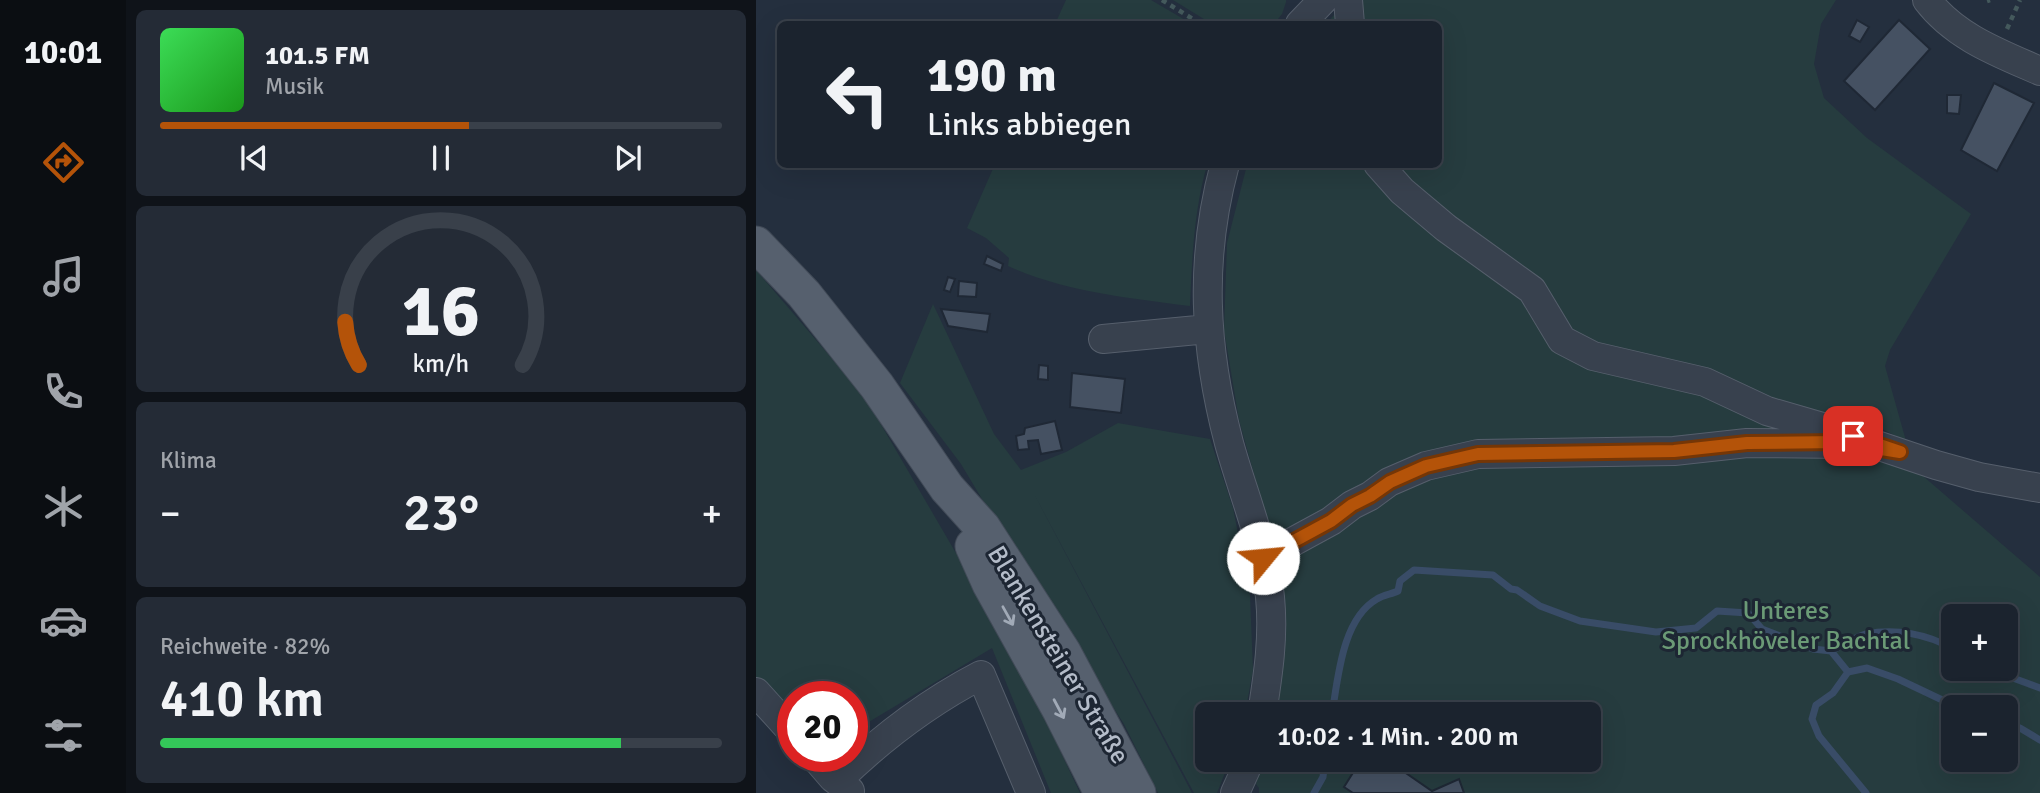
<!DOCTYPE html>
<html lang="de">
<meta charset="utf-8">
<style>
:root{--surface:#1b232e;--page:#242b36;--text:#f1f3f6;--muted:#a0a4aa;--line:#39404a;--accent:#b45309}
body{margin:0;font-family:Signika,sans-serif;background:var(--page);color:var(--text);height:100vh;display:flex;flex-direction:column;font-size:26px;white-space:nowrap}
*{box-sizing:border-box;margin:0}
p{font-size:23px;color:var(--muted)}
.icon{flex:none;width:38px;height:38px;fill:none;stroke:currentColor;stroke-width:2;stroke-linecap:round;stroke-linejoin:round}
.map{position:relative;flex:1;overflow:hidden}
.drawer{display:flex;flex-direction:column;gap:10px;padding:10px;background:#0f1319;width:630px}
.drawer>*{flex:none}
.banner{position:absolute;left:21px;top:21px;width:665px;height:147px;border-radius:10px;box-shadow:0 7px 28px #0002,0 0 0 2px var(--line);background:#1b232e;color:var(--text);overflow:hidden}
.fabs{position:absolute;left:1185px;top:604px;display:grid;gap:14px}
.fabs a{display:grid;place-items:center;width:77px;height:77px;border-radius:10px;background:var(--surface);box-shadow:0 7px 28px #0002,0 0 0 2px var(--line);font-size:35px}
.speed{position:absolute;left:21px;top:681px;display:flex;gap:14px;font-size:35px;font-weight:700;text-align:center}
.speed>*{display:grid;place-content:center;width:91px;height:91px;border-radius:50%;background:var(--surface);box-shadow:0 7px 28px #0002,0 0 0 2px var(--line);line-height:1}
.speed .limit{border:10px solid #d22;background:#fff;color:#111}
.pin{position:absolute;display:grid;place-items:center;width:60px;height:60px;color:#fff;margin:-30px;border-radius:14px;box-shadow:0 4px 10px #0006}
.me{position:absolute;width:77px;margin:-38px;rotate:62deg;stroke-linejoin:round;filter:drop-shadow(0 0 5px #0008)}
.turn{display:flex;align-items:center;gap:24px;height:147px;padding:0 35px;font-size:32px}
.turn .icon{width:91px;height:91px;stroke-width:2.5}
.turn b{display:block;font-size:49px;line-height:60px}
.big{font-size:52px;font-weight:600;line-height:1.1}
.drawer .tile{flex:1;display:flex;flex-direction:column;justify-content:center;gap:10px;min-width:0;padding:0 24px;border-radius:10px;background:var(--page)}
.drawer .dial{align-items:center;gap:0}
.dial svg{height:182px;overflow:visible;fill:none;stroke:var(--line);stroke-width:7;stroke-linecap:round;text-anchor:middle}
.dial text{fill:var(--text);stroke:none}
.song{display:flex;align-items:center;gap:21px}
.cover{width:84px;height:84px;border-radius:10px;background:linear-gradient(135deg,hsl(130 70% 55%),hsl(120 70% 35%))}
.played{height:7px;border-radius:4px;background:linear-gradient(90deg,var(--accent) 55%,var(--line) 55%)}
.keys{display:flex;justify-content:space-around;direction:ltr}
.heat{display:flex;justify-content:space-between;align-items:center;font-size:38px;direction:ltr}
.charge{height:10px;border-radius:5px;background:linear-gradient(90deg,#34c759 82%,var(--line) 0)}
.trip{position:absolute;left:439px;top:702px;width:406px;height:70px;border-radius:10px;background:var(--surface);box-shadow:0 7px 28px #0002,0 0 0 2px var(--line);font-weight:600;line-height:70px;text-align:center}
main{display:flex;flex:1;min-height:0}
.tab-bar{display:flex;flex-direction:column;width:126px;justify-content:space-around;align-items:center;background:#0b0e12;color:var(--muted)}
.tab-bar .icon{width:49px;height:49px}
.tab-bar .selected{color:var(--accent)}
.tab-bar b{font-size:32px;color:var(--text)}
.map>svg:first-child{display:block}
.green{fill:#263c3f;fill-rule:evenodd}
.lines{fill:none;stroke-linecap:round;stroke-linejoin:round}
.stream{stroke:#394c67;stroke-width:7}
.building{fill:#455162;stroke:#1f2835;stroke-width:2}
.minor-casing{stroke:#565f6c;stroke-width:30}
.major-casing{stroke:#414a57;stroke-width:37}
.path{stroke:#44595c;stroke-width:4.5;stroke-dasharray:5 5;stroke-linecap:butt}
.minor{stroke:#38414e;stroke-width:28}
.major{stroke:#56606e;stroke-width:35}
.oneway{stroke:#a1aab7}
.route-casing{stroke:#753606;stroke-width:18}
.route{stroke:#b45309;stroke-width:12}
.labels{text-anchor:middle;dominant-baseline:central;stroke-width:6;stroke-linejoin:round;paint-order:stroke}
.park-label{font-size:26px;fill:#6b9a76;stroke:#1d2633}
.street-label{font-size:26px;fill:#b4bcc9;stroke:#1d2633}
</style>
<main>
<nav class="tab-bar">
<b>10:01</b>
<svg class="icon selected" aria-label="directions" viewBox="0 0 24 24"><path d="M12 3l9 9-9 9-9-9zM9 14v-3h6M13 9l2 2-2 2"/></svg>
<svg class="icon" aria-label="music" viewBox="0 0 24 24"><path d="M9 18V5l10-2v13"/><circle cx="6" cy="18" r="3"/><circle cx="16" cy="16" r="3"/></svg>
<svg class="icon" aria-label="phone" viewBox="0 0 24 24"><path d="M5 4h4l2 5-3 2q2 4 5 5l2-3 5 2v4C11 20 4 13 5 4z"/></svg>
<svg class="icon" aria-label="climate" viewBox="0 0 24 24"><path d="M12 3v18M4 7l16 10M4 17L20 7"/></svg>
<svg class="icon" aria-label="car" viewBox="0 0 24 24"><path d="M5 17H2v-5l4-1 3-4h7l3 4 3 1v5h-3M9 17h6M6 11h13"/><circle cx="7" cy="17" r="2"/><circle cx="17" cy="17" r="2"/></svg>
<svg class="icon" aria-label="filters" viewBox="0 0 24 24"><path d="M4 7h16M4 17h16"/><circle cx="9" cy="7" r="2"/><circle cx="15" cy="17" r="2"/></svg>
</nav>
<section class="drawer">
<div class="tile">
<div class="song"><i class="cover"></i><div><b>101.5 FM</b><p>Musik</p></div></div>
<div class="played"></div>
<div class="keys"><svg class="icon" aria-label="previous" viewBox="0 0 24 24"><path d="M18 5L8 12l10 7zM5 5v14"/></svg><svg class="icon" aria-label="pause" viewBox="0 0 24 24"><path d="M8 5v14M16 5v14"/></svg><svg class="icon" aria-label="next" viewBox="0 0 24 24"><path d="M6 5l10 7-10 7zM19 5v14"/></svg></div>
</div>
<div class="tile dial"><svg viewBox="0 0 100 80">
<path d="M14 69A42 42 0 1 1 86 69"/>
<path d="M14 69A42 42 0 0 1 8 50" stroke="#b45309"/>
<text x="50" y="56" font-size="32" font-weight="700">16</text>
<text x="50" y="72" font-size="11">km/h</text>
</svg></div>
<div class="tile"><p>Klima</p>
<div class="heat"><a>−</a><b class="big">23°</b><a>+</a></div>
</div>
<div class="tile"><p>Reichweite · 82%</p><b class="big">410 km</b><div class="charge"></div></div>
</section>
<div class="map">
<svg width="1284" height="793" viewBox="0 0 1284 793">
<rect width="100%" height="100%" fill="#242f3e"/>
<!-- green -->
<path class="green" d="M 310,0 L 395,0 L 436,24 L 299,24 Z
M 417,0 L 530,0 L 530,2 L 526,14 L 518,24 L 456,24 Z
M 591,0 L 1080,0 L 1065,24 L 1058,64 L 1068,98 L 1111,138 L 1215,214 L 1134,350 L 1129,366 L 1150,441 L 1110,421 L 1108,455 L 1145,457 L 1284,577 L 1284,793 L 503,793 L 503,788 L 500,784 L 506,760 L 833,760 L 833,714 L 516,714 L 501,485 L 483,420 L 468,330 L 471,243 L 491,165 L 682,164 L 682,24 L 570,24 ZM 1197,616 L 1250,616 L 1250,668 L 1197,668 ZM 1197,707 L 1250,707 L 1250,760 L 1197,760 Z
M 239,164 L 451,165 C 438,211 436,258 434,306 C 373,298 310,292 252,266 L 253,258 L 230,238 L 211,228 Z
M 0,270 L 109,397 L 257,651 L 324,793 L 295,793 L 236,648 L 96,732 L 96,696 L 37,696 L 37,725 L 0,682 Z
M 177,304 L 238,434 L 265,470 L 310,452 L 362,423 L 454,439 L 477,508 L 494,595 L 497,670 L 489,714 L 452,714 L 452,760 L 474,760 L 461,793 L 438,793 L 277,492 L 436,793 L 402,793 L 368,724 L 268,569 L 205,464 L 144,383 Z"/>
<g class="lines">
<!-- stream -->
<path class="stream" d="M 1075,651 C 1086,646 1099,637 1110,634 C 1139,628 1172,634 1197,649
M 1075,651 L 1092,672
M 1230,668 L 1284,688
M 576,714 C 582,678 586,619 621,599 C 627,595 636,594 642,591 L 644,581 L 658,570 L 737,575 L 755,589 L 761,590 L 784,606 L 824,621 L 900,632 L 940,628 L 961,611 L 992,613 L 1006,629 L 1057,649 L 1075,651
M 1250,723 L 1264,728 L 1284,740
M 558,793 L 567,777 L 569,760
M 1110,793 L 1063,736 L 1056,719 L 1060,705 L 1077,693 L 1092,672 L 1111,668 L 1142,679 L 1201,707"/>
</g>
<!-- building -->
<path class="building" d="M 1101,20 L 1113,27 L 1104,42 L 1093,36 Z
M 1143,20 L 1174,49 L 1119,110 L 1088,81 Z
M 1238,83 L 1278,103 L 1241,171 L 1205,150 Z
M 1191,95 L 1205,95 L 1203,114 L 1191,113 Z
M 231,256 L 247,264 L 245,271 L 228,264 Z
M 192,277 L 199,279 L 194,292 L 188,290 Z
M 203,281 L 221,283 L 220,297 L 202,296 Z
M 185,309 L 234,314 L 231,332 L 192,326 Z
M 283,365 L 292,366 L 292,380 L 282,379 Z
M 316,373 L 369,379 L 365,413 L 314,407 Z
M 299,421 L 306,450 L 285,454 L 282,440 L 272,441 L 273,449 L 262,450 L 260,436 L 268,434 L 269,428 Z
M 605,760 L 631,760 L 676,791 L 703,779 L 708,793 L 597,793 L 588,787 Z"/>
<g class="lines">
<!-- minor casing -->
<g class="minor-casing">
<path id="minor" d="M 592,0 L 594,24
M 1171,0 C 1199,37 1243,53 1284,71
M 544,24 L 567,0
M 469,164 C 443,260 448,348 473,443 C 487,494 509,545 514,597 C 518,637 512,675 506,714
M 622,164 L 646,191 L 690,228 L 776,290 L 806,340 L 837,356 L 949,382 L 1011,411 L 1073,429 L 1180,465 L 1223,477 L 1284,488
M 347,339 L 452,329
M 507,558 L 575,521 L 596,505 L 614,496 L 633,482 L 670,466 L 722,454 L 918,451 L 991,443 L 1089,444
M 0,692 L 37,733
M 58,756 L 77,778 L 94,791
M 81,781 C 123,740 173,702 225,675 L 275,793
M 479,793 L 494,760"/>
</g>
<!-- major casing -->
<g class="major-casing">
<path id="major" d="M 0,244 L 48,294 L 121,386 L 191,488 L 227,528 L 307,652 L 382,793
M 217,546 L 234,584 L 304,710 L 346,793"/>
</g>
<!-- path -->
<path class="path" d="M 406,0 L 445,24
M 1231,1 L 1234,0
M 1251,29 L 1264,0"/>
<!-- minor -->
<use href="#minor" class="minor"/>
<!-- major -->
<use href="#major" class="major"/>
</g>
<!-- one-way arrows -->
<defs><path id="oneway-shaft" d="M-6 0H5M1.5-3L5.5 0L1.5 3" fill="none" stroke-width="1.6" stroke-linecap="round" stroke-linejoin="round" transform="scale(1.75)"/></defs>
<g class="oneway">
<use href="#oneway-shaft" transform="translate(252 616) rotate(61)"/>
<use href="#oneway-shaft" transform="translate(303 709) rotate(62)"/>
</g>
<g class="lines">
<!-- route casing -->
<g class="route-casing">
<path id="route" d="M 507,558 L 575,521 L 596,505 L 614,496 L 634,482 L 670,466 L 722,454 L 918,451 L 991,443 L 1082,442 L 1144,452 L 1097,436"/>
</g>
<!-- route -->
<use href="#route" class="route"/>
</g>
<g class="labels">
<!-- park labels -->
<g class="park-label">
<text x="1030" y="611">Unteres<tspan x="1030" dy="30">Sprockhöveler Bachtal</tspan></text>
</g>
<!-- street labels -->
<g class="street-label">
<text transform="translate(302 655) rotate(59)">Blankensteiner Straße</text>
</g>
</g>
</svg>
<div class="fabs">
<a>+</a>
<a>−</a>
</div>
<div class="speed"><div class="limit">20</div></div>
<div class="pin" style="left:1097px;top:436px;background:#d93025"><svg class="icon" aria-label="arrive" viewBox="0 0 24 24"><path d="M6 21V4h12l-3 4 3 4H6"/></svg></div>
<svg class="me" style="left:507px;top:558px" viewBox="-20 -20 40 40"><circle r="19" fill="#fff"/><path d="M0-13L10 11 0 6-10 11z" fill="#b45309"/></svg>
<div class="trip">10:02 · 1 Min. · 200 m</div>
<div class="banner">
<div class="turn"><svg class="icon" aria-label="left" viewBox="0 0 24 24"><path d="M17 20v-9H6M10 6l-5 5 5 5"/></svg><div><b>190 m</b>Links abbiegen</div></div>
</div>
</div>
</main>
